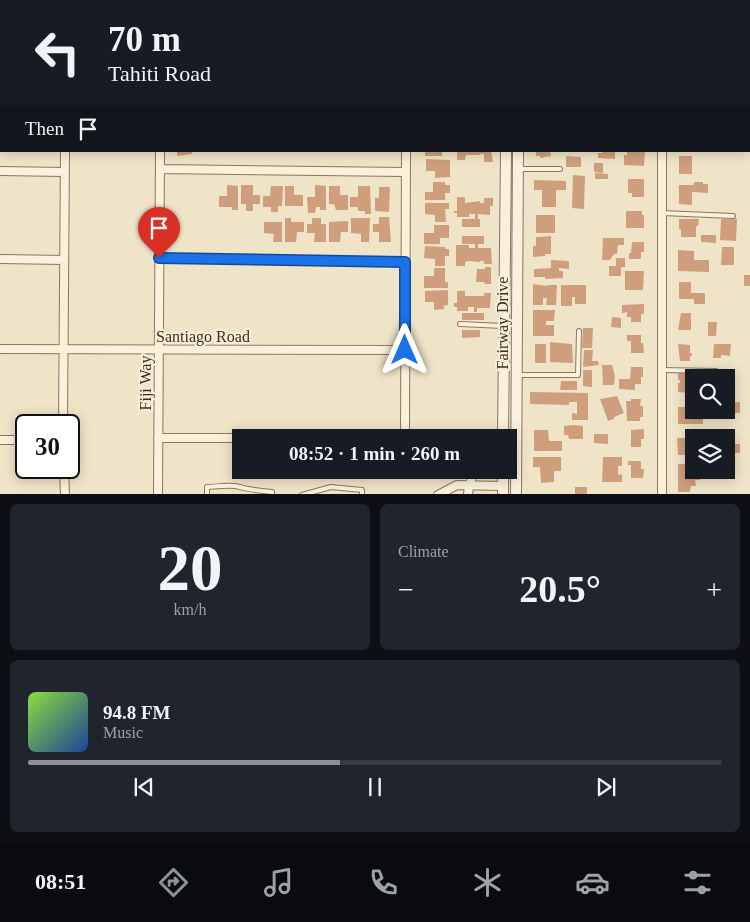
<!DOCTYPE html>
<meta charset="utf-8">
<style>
:root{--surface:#171b24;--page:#20242c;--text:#f1f3f6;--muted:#9ea1a6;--line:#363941;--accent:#8c9099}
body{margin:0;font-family:Georgia,serif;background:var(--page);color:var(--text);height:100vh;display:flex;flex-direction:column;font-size:19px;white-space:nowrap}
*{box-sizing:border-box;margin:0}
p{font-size:16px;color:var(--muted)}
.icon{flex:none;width:28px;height:28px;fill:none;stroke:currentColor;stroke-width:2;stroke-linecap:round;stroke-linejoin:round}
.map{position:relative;height:494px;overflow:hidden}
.panel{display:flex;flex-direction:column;gap:10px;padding:10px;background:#0d0f14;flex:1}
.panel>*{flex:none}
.guide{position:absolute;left:0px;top:0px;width:750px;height:152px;box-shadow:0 2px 12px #0003;background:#171b24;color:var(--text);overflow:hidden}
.controls{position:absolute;left:685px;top:369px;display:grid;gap:10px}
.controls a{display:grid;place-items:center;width:50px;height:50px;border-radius:0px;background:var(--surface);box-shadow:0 2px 12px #0003;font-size:25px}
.speed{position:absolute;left:15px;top:414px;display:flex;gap:10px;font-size:25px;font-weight:700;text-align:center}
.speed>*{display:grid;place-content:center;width:65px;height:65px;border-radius:50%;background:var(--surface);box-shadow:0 2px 12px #0003;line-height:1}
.speed .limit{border:2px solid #111;border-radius:8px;background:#fff;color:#111}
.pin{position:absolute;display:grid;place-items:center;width:42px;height:42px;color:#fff;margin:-51px -21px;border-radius:50% 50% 50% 0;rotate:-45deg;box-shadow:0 0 5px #0007}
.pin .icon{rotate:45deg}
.me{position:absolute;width:55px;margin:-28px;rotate:0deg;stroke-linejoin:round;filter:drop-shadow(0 0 4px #0008)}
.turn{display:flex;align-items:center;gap:18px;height:105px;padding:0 25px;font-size:22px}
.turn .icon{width:65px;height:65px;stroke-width:2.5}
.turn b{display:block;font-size:35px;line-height:42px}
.then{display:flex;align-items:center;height:48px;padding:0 25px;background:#0003;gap:10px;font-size:19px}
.big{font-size:38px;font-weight:600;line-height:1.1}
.panel .widget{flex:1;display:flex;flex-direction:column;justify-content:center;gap:8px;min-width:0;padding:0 18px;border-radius:8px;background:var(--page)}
.panel .dial{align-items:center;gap:0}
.dial b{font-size:65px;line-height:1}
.song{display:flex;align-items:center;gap:15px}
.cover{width:60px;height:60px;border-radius:8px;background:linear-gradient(135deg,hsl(90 70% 55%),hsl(220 70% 35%))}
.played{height:5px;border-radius:2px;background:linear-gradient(90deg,var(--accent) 45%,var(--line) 45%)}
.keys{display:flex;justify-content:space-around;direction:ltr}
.heat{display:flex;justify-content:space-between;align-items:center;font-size:28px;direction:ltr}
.panel .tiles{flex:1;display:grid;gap:10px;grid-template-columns:1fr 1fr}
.widget:last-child{grid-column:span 2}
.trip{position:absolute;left:232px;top:429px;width:285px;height:50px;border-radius:0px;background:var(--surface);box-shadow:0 2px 12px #0003;font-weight:600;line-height:50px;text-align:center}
.menu{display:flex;height:80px;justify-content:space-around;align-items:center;background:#090b0e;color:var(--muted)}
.menu .icon{width:35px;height:35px}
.menu .selected{color:var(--accent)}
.menu b{font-size:22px;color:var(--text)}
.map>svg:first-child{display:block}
.building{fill:#cf9f7d}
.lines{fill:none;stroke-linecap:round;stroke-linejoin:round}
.service-casing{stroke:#8d765c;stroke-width:6}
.minor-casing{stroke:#8d765c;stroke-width:10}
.tertiary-casing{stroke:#8d765c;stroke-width:12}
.service{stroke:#faf1dc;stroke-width:4}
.minor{stroke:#faf1dc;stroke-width:8}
.tertiary{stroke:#faf1dc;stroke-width:10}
.route-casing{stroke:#114b97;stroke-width:12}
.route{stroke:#1a73e8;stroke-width:9}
.labels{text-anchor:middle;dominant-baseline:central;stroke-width:4.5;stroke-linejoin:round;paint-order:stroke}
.street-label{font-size:16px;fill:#3d2e20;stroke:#f7eed8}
</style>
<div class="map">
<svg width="750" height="495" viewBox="0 0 750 495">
<rect width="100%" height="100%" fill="#f0e4c8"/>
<!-- building -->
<path class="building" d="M 177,151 L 192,151 L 192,154 L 177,156 Z
M 425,151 L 442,151 L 442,156 L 425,156 Z
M 457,151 L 491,151 L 493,162 L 484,162 L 484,154 L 480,154 L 480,155 L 466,155 L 465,160 L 457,160 Z
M 536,151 L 550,151 L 551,156 L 540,158 L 540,156 L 536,156 Z
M 602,151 L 615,151 L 615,159 L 598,158 L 598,153 L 602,153 Z
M 627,151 L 645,151 L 644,166 L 624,165 L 624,155 L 627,155 Z
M 566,156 L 581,157 L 581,167 L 566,167 Z
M 679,156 L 692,156 L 692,174 L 679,174 Z
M 426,159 L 450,160 L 450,177 L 435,178 L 435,171 L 426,171 Z
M 594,163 L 603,163 L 603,173 L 594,172 Z
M 595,173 L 608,174 L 608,179 L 595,179 Z
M 573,175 L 585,176 L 584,209 L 572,208 Z
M 628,179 L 644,179 L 644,197 L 632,197 L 632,193 L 628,193 Z
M 534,180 L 566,181 L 566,190 L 556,190 L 556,207 L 542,207 L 542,190 L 534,190 Z
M 433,182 L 445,182 L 445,185 L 450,185 L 450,193 L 445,193 L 445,200 L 425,200 L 425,192 L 433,192 Z
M 694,182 L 703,182 L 703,184 L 708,184 L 708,193 L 692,192 L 692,205 L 679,204 L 679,185 L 694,185 Z
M 227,185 L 238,186 L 238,210 L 232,210 L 232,207 L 219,207 L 219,196 L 227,196 Z
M 241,185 L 253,185 L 253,195 L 260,195 L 260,204 L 253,204 L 253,211 L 246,211 L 246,204 L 241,204 Z
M 315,185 L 326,186 L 326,210 L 320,210 L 320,207 L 316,207 L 315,213 L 308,213 L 307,197 L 315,197 Z
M 271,186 L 283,186 L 282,206 L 278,206 L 278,212 L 271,212 L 271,207 L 263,207 L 263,196 L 270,196 Z
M 285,186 L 294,186 L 294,195 L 303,195 L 303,206 L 285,206 Z
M 329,186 L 340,186 L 340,195 L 348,195 L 348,210 L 336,210 L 334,204 L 329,204 Z
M 358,186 L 370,186 L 371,214 L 365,214 L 365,211 L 358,211 L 358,207 L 350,207 L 350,197 L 358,197 Z
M 379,187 L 390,187 L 389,212 L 375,211 L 375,198 L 379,198 Z
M 457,197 L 465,197 L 465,203 L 480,201 L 480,203 L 484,203 L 484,198 L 493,198 L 493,206 L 490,206 L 490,215 L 478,214 L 478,219 L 480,219 L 480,227 L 462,227 L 462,219 L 475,219 L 475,214 L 469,214 L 469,217 L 457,217 L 457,213 L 454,213 L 454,211 L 457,211 Z
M 425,203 L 449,203 L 449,209 L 445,209 L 446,222 L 435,222 L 435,215 L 425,214 Z
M 626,211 L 642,211 L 642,215 L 644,215 L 644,228 L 626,228 Z
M 536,215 L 555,215 L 555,233 L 536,233 Z
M 379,217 L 389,217 L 391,242 L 379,242 L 379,232 L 373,232 L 373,224 L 379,224 Z
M 285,218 L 291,218 L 291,222 L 304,222 L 304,232 L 297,232 L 296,242 L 285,242 Z
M 312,218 L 321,218 L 321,224 L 326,224 L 326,242 L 314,242 L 315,233 L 307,233 L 307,224 L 312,224 Z
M 351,218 L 370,218 L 369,242 L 361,242 L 361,234 L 351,233 Z
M 679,219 L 699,219 L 698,226 L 696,226 L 696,237 L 681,237 L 681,229 L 679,229 Z
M 721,219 L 737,219 L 736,241 L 720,240 Z
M 348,221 L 348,232 L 341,232 L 340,242 L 329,242 L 329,222 Z
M 264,222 L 282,222 L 282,242 L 273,242 L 274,234 L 264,233 Z
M 434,225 L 449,225 L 449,238 L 440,238 L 440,244 L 424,244 L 424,233 L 434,233 Z
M 701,235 L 716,235 L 716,243 L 701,242 Z
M 462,236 L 484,236 L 484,244 L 478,244 L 478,248 L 491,248 L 492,264 L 484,264 L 484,261 L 480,261 L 480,262 L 468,261 L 465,262 L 465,266 L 456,266 L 456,245 L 469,245 L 469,248 L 475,248 L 475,244 L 462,244 Z
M 551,236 L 551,254 L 545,254 L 545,256 L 533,257 L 533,246 L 536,246 L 536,237 Z
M 603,238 L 624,238 L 624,245 L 618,245 L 617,254 L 614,254 L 610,260 L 602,260 Z
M 632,242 L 644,242 L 644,252 L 641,252 L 641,259 L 629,259 L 629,253 L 631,253 Z
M 425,246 L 445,247 L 445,249 L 449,249 L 449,256 L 445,256 L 445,266 L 435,266 L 435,259 L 424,258 Z
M 722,247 L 734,247 L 734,265 L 721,265 Z
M 678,250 L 694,251 L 694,260 L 709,260 L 709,272 L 678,271 Z
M 616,258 L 625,258 L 625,267 L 621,267 L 621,276 L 609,276 L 609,266 L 616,266 Z
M 551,260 L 569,261 L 569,269 L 559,268 L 559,271 L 563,271 L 563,278 L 545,279 L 545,277 L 534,277 L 534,269 L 551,268 Z
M 485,267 L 491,267 L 491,284 L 484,284 L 485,282 L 476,282 L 477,269 L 485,269 Z
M 434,268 L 445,268 L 445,282 L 448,282 L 448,288 L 424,288 L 424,276 L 434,276 Z
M 625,271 L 644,271 L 643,290 L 625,290 Z
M 744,275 L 750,275 L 750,286 L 744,286 Z
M 679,282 L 691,282 L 691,293 L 705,293 L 705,304 L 694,304 L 694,299 L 679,299 Z
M 533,284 L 547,286 L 547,285 L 557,285 L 556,305 L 546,305 L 547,298 L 543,298 L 543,305 L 533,305 Z
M 561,285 L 586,285 L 586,304 L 575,304 L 575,297 L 572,297 L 572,306 L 561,306 Z
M 448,290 L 448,305 L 443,306 L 445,309 L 434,310 L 434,302 L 425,302 L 425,291 Z
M 457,291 L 465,291 L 465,296 L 484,296 L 484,293 L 491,293 L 490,308 L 477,308 L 477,312 L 474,312 L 474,307 L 468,307 L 468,311 L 457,311 L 457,307 L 454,307 L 454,303 L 457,303 Z
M 644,304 L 644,314 L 641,314 L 641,322 L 631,322 L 631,317 L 627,317 L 627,312 L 622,313 L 622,305 Z
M 533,310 L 555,310 L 554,321 L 546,321 L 546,325 L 554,325 L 554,336 L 533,336 Z
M 462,313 L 484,313 L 484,320 L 462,320 Z
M 681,313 L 691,313 L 691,330 L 678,330 Z
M 612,317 L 621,318 L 621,328 L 611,327 Z
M 708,322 L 717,322 L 716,336 L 708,336 Z
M 583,328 L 593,328 L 592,348 L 582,348 Z
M 462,330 L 480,330 L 480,337 L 462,338 Z
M 627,335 L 641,335 L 641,343 L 643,343 L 644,353 L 631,353 L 631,341 L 627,341 Z
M 550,342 L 572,344 L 573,363 L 550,362 Z
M 535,344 L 546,344 L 546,363 L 535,363 Z
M 678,344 L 690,345 L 690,353 L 692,353 L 692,356 L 690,356 L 690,361 L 680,361 Z
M 714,344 L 731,344 L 730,356 L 721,355 L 721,358 L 713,358 Z
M 584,350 L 593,350 L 592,361 L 598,361 L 599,365 L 583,367 Z
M 602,365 L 612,365 L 615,376 L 614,385 L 603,385 Z
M 631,367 L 643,367 L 643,377 L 641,377 L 641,384 L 635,384 L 635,390 L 619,389 L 619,379 L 630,379 Z
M 583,370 L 592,370 L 592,387 L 583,386 Z
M 678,373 L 691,373 L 690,379 L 694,379 L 694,387 L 690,386 L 690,393 L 678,392 L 678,383 L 680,383 L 680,380 L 678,380 Z
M 561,381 L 577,381 L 577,390 L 560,390 Z
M 530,392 L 588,393 L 588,420 L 572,420 L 572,413 L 577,414 L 577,402 L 569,402 L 569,405 L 530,404 Z
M 617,396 L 624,413 L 614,417 L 614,419 L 608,421 L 600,399 Z
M 631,399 L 641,399 L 640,406 L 643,406 L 643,417 L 640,417 L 640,421 L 627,421 L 626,401 L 631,401 Z
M 732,402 L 740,402 L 740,413 L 731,413 Z
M 678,407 L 694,407 L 694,410 L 703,410 L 703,424 L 678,424 Z
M 573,425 L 583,426 L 583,439 L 569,439 L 568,435 L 564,435 L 564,426 Z
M 644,429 L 644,439 L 641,439 L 641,447 L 631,447 L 631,430 Z
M 534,430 L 548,430 L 549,441 L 562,441 L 562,451 L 534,451 Z
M 594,434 L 608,434 L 608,444 L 594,443 Z
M 677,438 L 694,438 L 694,448 L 690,448 L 690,455 L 678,455 Z
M 730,444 L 740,444 L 740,453 L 730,453 Z
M 533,457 L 561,457 L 561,471 L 554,471 L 554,482 L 541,483 L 540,467 L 533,467 Z
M 603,457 L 622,457 L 622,466 L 618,466 L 618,475 L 622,474 L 622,482 L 602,482 Z
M 628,461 L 641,461 L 641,469 L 644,469 L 643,478 L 631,478 L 631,465 L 628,465 Z
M 678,464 L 694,464 L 694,470 L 700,471 L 700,480 L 695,480 L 696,486 L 691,486 L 690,492 L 678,492 Z
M 575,487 L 587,487 L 587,495 L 575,495 Z"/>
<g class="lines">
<!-- service casing -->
<g class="service-casing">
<path id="service" d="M 518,169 L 560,169
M 662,213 L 733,216
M 460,324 L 503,326
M 662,370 L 716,371
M 517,375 L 578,375 L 579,331
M 207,495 L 207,487 C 217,487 230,484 240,487 C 250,490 261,491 272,492 L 272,495
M 302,495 L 331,487 L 362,490 L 362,495"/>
</g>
<!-- minor casing -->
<g class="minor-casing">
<path id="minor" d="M 661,0 L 661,1
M 65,1 L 65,0
M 160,1 L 161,0
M 411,1 L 411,0
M 0,76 L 1,76
M 662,151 L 662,495
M 160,169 L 405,172
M 0,171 L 64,172
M 159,258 L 405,262
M 0,259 L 64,260
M 0,349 L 405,350
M 63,425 L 65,151
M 158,438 L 241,438
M 405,438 L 406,151
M 473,438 L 473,436
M 0,440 L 26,440
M 64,468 L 65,495
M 158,495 L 160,151
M 438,495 L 457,485 L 503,486
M 468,495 C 468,486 473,479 473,470"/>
</g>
<!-- tertiary casing -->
<g class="tertiary-casing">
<path id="tertiary" d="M 507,1 L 507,0
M 519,1 L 519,0
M 503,438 L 506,151
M 503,495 L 503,470
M 516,495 L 518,151"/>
</g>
<!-- service -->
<use href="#service" class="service"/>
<!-- minor -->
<use href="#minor" class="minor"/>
<!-- tertiary -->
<use href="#tertiary" class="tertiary"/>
</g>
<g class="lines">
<!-- route casing -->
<g class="route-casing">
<path id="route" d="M 159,258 L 405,262 L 405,350"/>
</g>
<!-- route -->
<use href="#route" class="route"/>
</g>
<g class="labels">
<!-- street labels -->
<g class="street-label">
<text transform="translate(502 323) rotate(-90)">Fairway Drive</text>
<text x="203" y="336">Santiago Road</text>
<text transform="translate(145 383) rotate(-90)">Fiji Way</text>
</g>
</g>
</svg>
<div class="controls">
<a><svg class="icon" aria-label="search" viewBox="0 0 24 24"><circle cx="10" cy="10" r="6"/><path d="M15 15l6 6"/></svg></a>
<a><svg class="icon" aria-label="layers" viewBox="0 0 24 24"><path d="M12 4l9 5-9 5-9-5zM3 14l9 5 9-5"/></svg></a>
</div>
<div class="speed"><div class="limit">30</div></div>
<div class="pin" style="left:159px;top:258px;background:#d93025"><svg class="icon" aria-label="arrive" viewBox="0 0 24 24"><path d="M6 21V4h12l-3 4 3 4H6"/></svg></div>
<svg class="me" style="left:405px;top:350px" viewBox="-20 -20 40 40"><path d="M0-17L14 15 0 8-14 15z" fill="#1a73e8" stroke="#fff" stroke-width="4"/></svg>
<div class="trip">08:52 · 1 min · 260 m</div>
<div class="guide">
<div class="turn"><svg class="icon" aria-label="left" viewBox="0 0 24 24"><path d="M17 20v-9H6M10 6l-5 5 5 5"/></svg><div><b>70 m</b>Tahiti Road</div></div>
<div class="then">Then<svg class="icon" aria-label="arrive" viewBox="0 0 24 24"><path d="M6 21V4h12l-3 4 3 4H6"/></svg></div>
</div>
</div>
<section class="panel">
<div class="tiles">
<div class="widget dial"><b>20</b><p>km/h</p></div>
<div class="widget"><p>Climate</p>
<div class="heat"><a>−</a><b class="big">20.5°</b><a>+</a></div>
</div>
<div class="widget">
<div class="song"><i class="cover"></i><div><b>94.8 FM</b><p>Music</p></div></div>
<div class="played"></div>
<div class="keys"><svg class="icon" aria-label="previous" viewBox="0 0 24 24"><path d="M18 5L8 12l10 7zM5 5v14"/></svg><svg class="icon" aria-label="pause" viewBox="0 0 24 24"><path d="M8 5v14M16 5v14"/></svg><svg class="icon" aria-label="next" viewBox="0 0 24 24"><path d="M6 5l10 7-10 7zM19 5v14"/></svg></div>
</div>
</div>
</section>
<nav class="menu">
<b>08:51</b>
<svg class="icon selected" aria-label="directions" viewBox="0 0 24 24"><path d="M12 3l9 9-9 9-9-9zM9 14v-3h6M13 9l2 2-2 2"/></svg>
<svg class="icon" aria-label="music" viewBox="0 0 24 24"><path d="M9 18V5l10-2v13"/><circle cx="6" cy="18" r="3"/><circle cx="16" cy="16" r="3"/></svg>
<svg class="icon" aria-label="phone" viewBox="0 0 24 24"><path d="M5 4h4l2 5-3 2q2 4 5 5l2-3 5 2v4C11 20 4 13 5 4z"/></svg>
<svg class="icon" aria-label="climate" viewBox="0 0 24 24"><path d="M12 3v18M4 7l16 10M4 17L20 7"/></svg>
<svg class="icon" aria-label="car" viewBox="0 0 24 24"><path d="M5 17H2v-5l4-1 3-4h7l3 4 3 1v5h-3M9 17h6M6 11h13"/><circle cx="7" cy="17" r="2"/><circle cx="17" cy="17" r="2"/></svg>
<svg class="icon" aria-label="filters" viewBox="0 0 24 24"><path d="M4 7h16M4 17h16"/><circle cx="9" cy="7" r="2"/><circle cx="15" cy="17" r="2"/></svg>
</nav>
